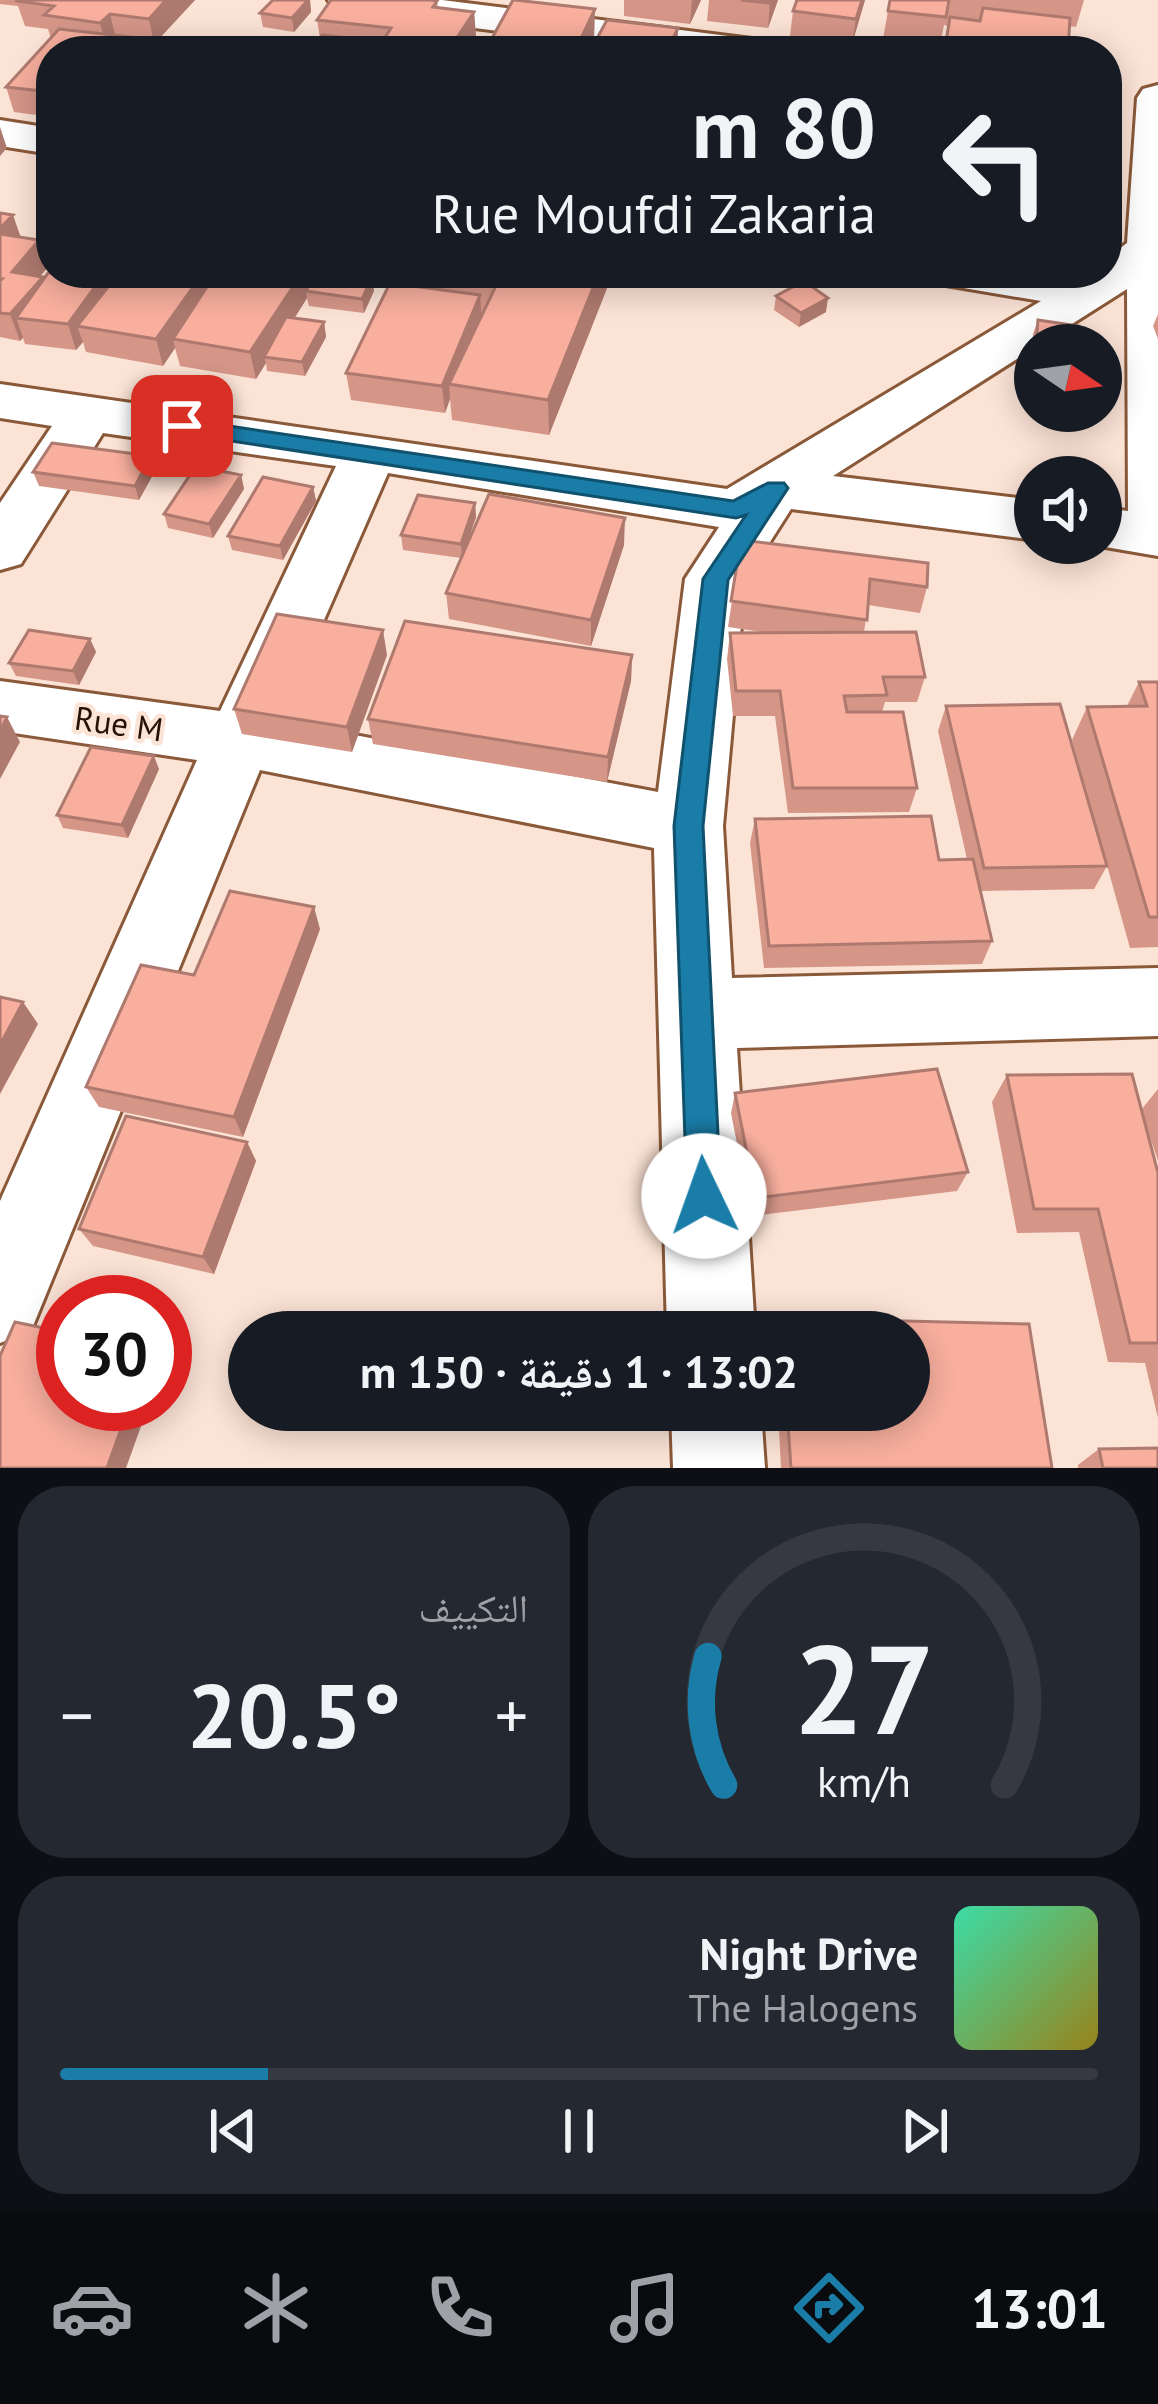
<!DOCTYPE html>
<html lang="ar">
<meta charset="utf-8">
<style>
:root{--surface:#171b24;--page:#242831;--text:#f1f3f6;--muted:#9ea1a6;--line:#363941;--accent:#197da8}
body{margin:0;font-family:"PT Sans","Noto Naskh Arabic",sans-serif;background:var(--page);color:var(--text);direction:rtl;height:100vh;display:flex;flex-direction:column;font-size:45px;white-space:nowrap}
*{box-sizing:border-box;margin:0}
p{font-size:39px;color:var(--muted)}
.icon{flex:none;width:66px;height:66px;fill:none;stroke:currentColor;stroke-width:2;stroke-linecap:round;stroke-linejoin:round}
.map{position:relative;height:1468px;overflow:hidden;direction:ltr}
.side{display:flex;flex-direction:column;gap:18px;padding:18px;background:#0d0f14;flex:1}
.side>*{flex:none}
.top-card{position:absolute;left:36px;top:36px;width:1086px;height:252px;border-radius:48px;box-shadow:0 6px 30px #0003;direction:rtl;background:#171b24;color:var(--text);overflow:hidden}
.needle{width:78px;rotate:103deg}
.controls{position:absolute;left:1014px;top:324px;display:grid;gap:24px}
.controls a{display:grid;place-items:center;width:108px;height:108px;border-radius:50%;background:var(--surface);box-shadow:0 6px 30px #0003;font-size:60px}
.speed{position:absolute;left:36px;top:1275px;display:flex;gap:24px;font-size:60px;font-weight:700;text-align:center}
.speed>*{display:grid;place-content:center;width:156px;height:156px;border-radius:50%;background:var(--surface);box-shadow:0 6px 30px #0003;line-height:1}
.speed .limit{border:18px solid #d22;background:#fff;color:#111}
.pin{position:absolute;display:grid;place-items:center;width:102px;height:102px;color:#fff;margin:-51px;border-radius:24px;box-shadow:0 6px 18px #0006}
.me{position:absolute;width:132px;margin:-66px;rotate:357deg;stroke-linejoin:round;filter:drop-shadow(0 0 9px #0008)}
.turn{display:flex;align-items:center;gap:42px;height:252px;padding:0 48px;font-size:54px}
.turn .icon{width:156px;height:156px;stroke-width:2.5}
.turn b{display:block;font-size:84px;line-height:102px}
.big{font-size:90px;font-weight:700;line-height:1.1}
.side .widget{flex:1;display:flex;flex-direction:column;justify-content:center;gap:18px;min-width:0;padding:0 42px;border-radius:48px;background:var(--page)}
.side .dial{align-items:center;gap:0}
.dial svg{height:312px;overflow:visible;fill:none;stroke:var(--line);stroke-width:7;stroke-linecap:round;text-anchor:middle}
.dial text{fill:var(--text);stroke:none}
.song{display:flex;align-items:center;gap:36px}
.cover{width:144px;height:144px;border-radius:18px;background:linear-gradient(135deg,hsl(160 70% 55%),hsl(50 70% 35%))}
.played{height:12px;border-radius:6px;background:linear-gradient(90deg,var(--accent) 20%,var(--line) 20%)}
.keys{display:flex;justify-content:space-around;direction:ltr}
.heat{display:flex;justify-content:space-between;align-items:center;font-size:66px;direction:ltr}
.side .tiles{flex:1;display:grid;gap:18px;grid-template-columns:1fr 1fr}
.widget:last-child{grid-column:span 2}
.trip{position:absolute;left:228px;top:1311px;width:702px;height:120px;border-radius:60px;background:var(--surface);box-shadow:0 6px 30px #0003;font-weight:700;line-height:120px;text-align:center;direction:rtl}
.tab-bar{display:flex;height:192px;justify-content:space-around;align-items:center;background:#090b0e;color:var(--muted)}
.tab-bar .icon{width:84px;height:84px}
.tab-bar .current{color:var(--accent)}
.tab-bar b{font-size:54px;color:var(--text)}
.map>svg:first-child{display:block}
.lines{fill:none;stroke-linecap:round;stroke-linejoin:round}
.minor-casing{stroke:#8a5939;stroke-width:6}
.minor{fill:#fff;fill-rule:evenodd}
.wall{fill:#d59688}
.shaded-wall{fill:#ae7a6f}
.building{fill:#f8af9e;stroke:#ae7a6f;stroke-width:3}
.route{fill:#197da8;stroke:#10516d;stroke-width:3}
.labels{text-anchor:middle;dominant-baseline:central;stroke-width:9;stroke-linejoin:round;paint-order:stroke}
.street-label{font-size:33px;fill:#241104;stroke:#fbe3d5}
</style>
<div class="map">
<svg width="1158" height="1468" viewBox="0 0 1158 1468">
<rect width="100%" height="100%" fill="#fbe3d5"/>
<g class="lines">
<!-- minor casing -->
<g class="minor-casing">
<path id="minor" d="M 328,0 L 442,0 L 752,39 L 766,42 L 772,51 L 656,51 L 348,12 L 334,8 Z
M 1158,85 L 1158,556 L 1082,543 L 1101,543 L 1101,508 L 1128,511 L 1127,289 L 833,476 L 1035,500 L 1035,540 L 791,509 L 745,581 L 723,826 L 732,978 L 1158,968 L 1158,1036 L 737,1048 L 755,1332 L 667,1332 L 654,848 L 260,770 L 31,1331 L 0,1343 L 0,1201 L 197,760 L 0,731 L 0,681 L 220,711 L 336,466 L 103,433 L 21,564 L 0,570 L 0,503 L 52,426 L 0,418 L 0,384 L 727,489 L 1041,301 L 934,283 L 926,273 L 1080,277 L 1107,273 L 1107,258 L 1127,243 L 1137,98 L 1143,89 ZM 388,473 L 719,527 L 685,579 L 658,792 L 280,721 Z
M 0,120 L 51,128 L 51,154 L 0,146 Z
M 671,1410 L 761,1410 L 765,1468 L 673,1468 Z"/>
</g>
<!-- minor -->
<use href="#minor" class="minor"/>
</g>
<!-- wall -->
<path class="wall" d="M 0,0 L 195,0 L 157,41 L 51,51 L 51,117 L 14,112 L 6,87 L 51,38 L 48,29 L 25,26 L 18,6 L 0,4 Z
M 273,0 L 310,0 L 311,12 L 294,32 L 263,27 L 260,13 Z
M 624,0 L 701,0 L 690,24 L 624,16 Z
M 709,0 L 778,0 L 768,28 L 707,21 Z
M 794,0 L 865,0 L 852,44 L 790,36 L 793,11 L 797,1 Z
M 890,0 L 1084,0 L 1076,27 L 1069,26 L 1068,51 L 943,51 L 948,26 L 944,25 L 939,50 L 882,44 Z
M 437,1 L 438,8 L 474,12 L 476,37 L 466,51 L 313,51 L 313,47 L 320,38 L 317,20 Z
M 0,213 L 48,267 L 40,276 L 44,279 L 372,277 L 374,291 L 364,313 L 309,306 L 307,298 L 294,319 L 324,322 L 326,337 L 305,376 L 267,371 L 266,363 L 256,379 L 180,366 L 175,348 L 163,366 L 86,352 L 83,342 L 76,350 L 25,344 L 23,338 L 20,341 L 0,337 Z
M 405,273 L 613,273 L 549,435 L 452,420 L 450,399 L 445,413 L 351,400 L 346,373 L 406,285 Z
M 776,296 L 826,312 L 799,327 L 774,310 Z
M 1158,314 L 1158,339 L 1153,326 Z
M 1038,320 L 1078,345 L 1035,345 L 1035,367 L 1032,366 L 1033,334 Z
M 155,471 L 139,500 L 39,486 L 33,472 Z
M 241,475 L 244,489 L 213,538 L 168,528 L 164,514 Z
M 313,487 L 316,501 L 283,560 L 232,550 L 228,536 Z
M 475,503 L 476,517 L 466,545 L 624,545 L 591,646 L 449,619 L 446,593 L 461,558 L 403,550 L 401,535 Z
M 741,540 L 927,587 L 920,613 L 868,605 L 864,632 L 925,677 L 917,702 L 885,702 L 882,712 L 917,788 L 909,812 L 788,813 L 775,716 L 733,716 L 727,659 L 730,633 L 769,633 L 728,627 Z
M 90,639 L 96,652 L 79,685 L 16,676 L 9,663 Z
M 387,655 L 352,752 L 242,734 L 234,709 Z
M 632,655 L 631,681 L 607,782 L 373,744 L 368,719 Z
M 1139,682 L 1158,682 L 1158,947 L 1130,948 L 1072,740 L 1087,707 L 1127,706 Z
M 946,706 L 1107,866 L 1094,889 L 981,891 L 992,941 L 982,964 L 764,968 L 750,843 L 755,819 L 939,860 L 967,859 L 938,731 Z
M 159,769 L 128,838 L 63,828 L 57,815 Z
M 320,929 L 243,1137 L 99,1107 L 86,1087 L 194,975 Z
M 1007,1075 L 1158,1173 L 1158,1418 L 1145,1363 L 1108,1362 L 1079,1232 L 1017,1233 L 992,1102 Z
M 1158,1089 L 1158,1161 L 1141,1110 Z
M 735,1093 L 968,1172 L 957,1191 L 751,1216 L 731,1113 Z
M 247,1142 L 256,1161 L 214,1274 L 93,1246 L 79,1229 Z
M 781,1318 L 1029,1324 L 1052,1468 L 781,1468 L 778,1410 L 909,1410 L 909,1332 L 776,1332 Z
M 1099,1449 L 1158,1468 L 1078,1468 L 1078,1465 Z"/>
<!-- shaded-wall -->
<path class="shaded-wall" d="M 166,0 L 195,0 L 154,44 L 149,19 Z
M 308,0 L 310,0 L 311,12 L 294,32 L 292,18 Z
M 692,0 L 701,0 L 690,24 Z
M 772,0 L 778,0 L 768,28 L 770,3 Z
M 862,0 L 865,0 L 852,44 L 856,19 Z
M 595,9 L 594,42 L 590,51 L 575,51 Z
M 474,12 L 476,37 L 466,51 L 448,51 Z
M 110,14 L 116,38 L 107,48 L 100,23 Z
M 678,28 L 677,51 L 667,51 Z
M 0,127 L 7,148 L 0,156 Z
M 13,215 L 22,241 L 0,247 L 0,228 Z
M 39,240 L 48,267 L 21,298 L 12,272 Z
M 105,273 L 132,273 L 77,326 L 83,342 L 76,350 L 68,324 Z
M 203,273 L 216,273 L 173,339 L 175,348 L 163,366 L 156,339 Z
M 302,273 L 314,273 L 316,285 L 306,291 L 307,298 L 270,357 L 264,357 L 266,363 L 256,379 L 250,352 Z
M 599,273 L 613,273 L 549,435 L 548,400 Z
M 43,277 L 52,303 L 16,318 L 23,337 L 20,341 L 10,314 Z
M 372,277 L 374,291 L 364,313 L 362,299 Z
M 480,295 L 482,321 L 449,384 L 450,399 L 445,413 L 442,386 Z
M 828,298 L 826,312 L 799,327 L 801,313 Z
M 324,322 L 326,337 L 305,376 L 302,362 Z
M 151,456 L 155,471 L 139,500 L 135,486 Z
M 241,475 L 244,489 L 213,538 L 209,524 Z
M 313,487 L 316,501 L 283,560 L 280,546 Z
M 475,503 L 476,517 L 462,558 L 461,544 Z
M 625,518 L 624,545 L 591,646 L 591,620 Z
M 383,630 L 387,655 L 352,752 L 347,727 Z
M 90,639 L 96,652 L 79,685 L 73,671 Z
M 632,655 L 631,681 L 607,782 L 608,757 Z
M 7,717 L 20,742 L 0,779 L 0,731 Z
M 154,756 L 159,769 L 128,838 L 122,825 Z
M 314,907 L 320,929 L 243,1137 L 234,1117 Z
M 23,1002 L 38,1024 L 0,1094 L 0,1045 Z
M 247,1142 L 256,1161 L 214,1274 L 203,1257 Z
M 130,1404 L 149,1404 L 126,1468 L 107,1468 Z"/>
<!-- building -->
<path class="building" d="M 18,0 L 166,0 L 149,19 L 110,14 L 100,23 L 44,15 L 54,6 L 17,1 Z
M 273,0 L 308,0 L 292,18 L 260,13 Z
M 331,0 L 431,0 L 437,1 L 433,7 L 474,12 L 448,51 L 399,51 L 402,46 L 381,44 L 391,28 L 317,20 Z
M 513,0 L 515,0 L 595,9 L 575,51 L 485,51 Z
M 741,0 L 772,0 L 770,3 Z
M 797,0 L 862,0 L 856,19 L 793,11 Z
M 890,0 L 949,0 L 946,17 L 888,11 Z
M 983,8 L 1070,18 L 1068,51 L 967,51 L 945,48 L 950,17 L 980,21 Z
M 607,20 L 678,28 L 667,51 L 590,51 Z
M 59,29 L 130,37 L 118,51 L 51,51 L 51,92 L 6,87 Z
M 322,35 L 383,42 L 383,44 L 378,51 L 343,51 L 313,47 Z
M 135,38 L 236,51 L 123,51 Z
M 767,46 L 811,51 L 765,51 Z
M 0,213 L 13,215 L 0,228 Z
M 0,234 L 39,240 L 12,272 L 43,277 L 10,314 L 0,313 L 0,281 L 2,279 L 0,279 Z
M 51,269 L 51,273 L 105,273 L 68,324 L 16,318 Z
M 119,273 L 203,273 L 156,339 L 77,326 Z
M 216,273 L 302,273 L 250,352 L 173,339 Z
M 316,273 L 343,273 L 372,277 L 362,299 L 306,291 Z
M 502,273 L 599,273 L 548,400 L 449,384 Z
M 804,281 L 828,298 L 801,313 L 776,296 Z
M 390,283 L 480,295 L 442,386 L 346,373 Z
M 286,317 L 324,322 L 302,362 L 264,357 Z
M 1038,320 L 1079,326 L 1078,345 L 1036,345 Z
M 52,443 L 151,456 L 135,486 L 33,472 Z
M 196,466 L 241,475 L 209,524 L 164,514 Z
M 263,477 L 313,487 L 280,546 L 228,536 Z
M 489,494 L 625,518 L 591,620 L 446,593 Z
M 418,495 L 475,503 L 461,544 L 401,535 Z
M 741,540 L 928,563 L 927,587 L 870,579 L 867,620 L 731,601 Z
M 277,614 L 383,630 L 347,727 L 234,709 Z
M 405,621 L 632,655 L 608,757 L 368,719 Z
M 29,630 L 90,639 L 73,671 L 9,663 Z
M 916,632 L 925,677 L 883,677 L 887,695 L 844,696 L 847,712 L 903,712 L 917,788 L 793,788 L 780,691 L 736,691 L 730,633 Z
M 1139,682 L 1158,682 L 1158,917 L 1149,917 L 1087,707 L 1147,706 Z
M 1060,704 L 1107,866 L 984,868 L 946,706 Z
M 0,716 L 7,717 L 0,731 Z
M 91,747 L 154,756 L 122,825 L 57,815 Z
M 931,816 L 939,860 L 973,859 L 992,941 L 769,946 L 755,819 Z
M 230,891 L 314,907 L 234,1117 L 86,1087 L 141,965 L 194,975 Z
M 0,997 L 23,1002 L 0,1045 Z
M 937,1069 L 968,1172 L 756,1198 L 735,1093 Z
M 1132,1074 L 1158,1173 L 1158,1343 L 1130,1343 L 1098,1209 L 1034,1209 L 1007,1075 Z
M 126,1116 L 247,1142 L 203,1257 L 79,1229 Z
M 781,1318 L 1029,1324 L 1052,1468 L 791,1468 L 787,1410 L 909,1410 L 909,1332 L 782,1332 Z
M 15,1322 L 63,1332 L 63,1404 L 130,1404 L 107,1468 L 0,1468 L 0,1356 Z
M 1158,1448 L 1158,1468 L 1103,1468 L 1099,1449 Z"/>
<!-- route -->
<path class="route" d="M 182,419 L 733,501 L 768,483 L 784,483 L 788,488 L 728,580 L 703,826 L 721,1196 L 716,1208 L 704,1213 L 692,1208 L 687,1196 L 674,826 L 703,579 L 746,515 L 736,518 L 173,432 L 173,421 Z"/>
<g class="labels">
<!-- street labels -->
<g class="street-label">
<text transform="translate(119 723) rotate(8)">Rue M</text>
</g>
</g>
</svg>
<div class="controls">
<a><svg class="needle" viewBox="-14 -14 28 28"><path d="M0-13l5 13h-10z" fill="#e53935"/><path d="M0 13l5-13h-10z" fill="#9ea1a6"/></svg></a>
<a><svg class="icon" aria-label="sound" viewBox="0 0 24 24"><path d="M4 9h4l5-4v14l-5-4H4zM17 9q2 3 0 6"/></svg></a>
</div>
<div class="speed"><div class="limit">30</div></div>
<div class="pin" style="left:182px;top:426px;background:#d93025"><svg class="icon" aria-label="arrive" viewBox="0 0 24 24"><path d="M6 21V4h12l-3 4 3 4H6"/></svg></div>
<svg class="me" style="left:704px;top:1196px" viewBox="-20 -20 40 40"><circle r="19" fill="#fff"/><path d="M0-13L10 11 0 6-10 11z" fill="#197da8"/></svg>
<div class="trip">13:02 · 1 دقيقة · 150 m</div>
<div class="top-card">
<div class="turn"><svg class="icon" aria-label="left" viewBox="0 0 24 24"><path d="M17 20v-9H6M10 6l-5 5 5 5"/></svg><div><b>80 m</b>Rue Moufdi Zakaria</div></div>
</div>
</div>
<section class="side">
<div class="tiles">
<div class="widget dial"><svg viewBox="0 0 100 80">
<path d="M14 69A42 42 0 1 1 86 69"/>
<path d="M14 69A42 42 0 0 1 10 36" stroke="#197da8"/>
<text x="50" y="56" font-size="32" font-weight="700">27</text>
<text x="50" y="72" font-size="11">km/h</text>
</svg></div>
<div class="widget"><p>التكييف</p>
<div class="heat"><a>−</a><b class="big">20.5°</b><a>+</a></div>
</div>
<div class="widget">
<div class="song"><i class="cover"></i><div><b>Night Drive</b><p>The Halogens</p></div></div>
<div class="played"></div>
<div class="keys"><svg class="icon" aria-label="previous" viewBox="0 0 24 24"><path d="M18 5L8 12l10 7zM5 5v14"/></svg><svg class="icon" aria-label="pause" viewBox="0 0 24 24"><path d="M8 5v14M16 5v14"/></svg><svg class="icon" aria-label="next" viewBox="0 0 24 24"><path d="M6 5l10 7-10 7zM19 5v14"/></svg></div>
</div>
</div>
</section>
<nav class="tab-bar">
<b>13:01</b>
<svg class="icon current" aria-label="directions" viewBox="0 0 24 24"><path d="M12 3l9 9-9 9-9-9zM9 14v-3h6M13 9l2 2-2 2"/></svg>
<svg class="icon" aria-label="music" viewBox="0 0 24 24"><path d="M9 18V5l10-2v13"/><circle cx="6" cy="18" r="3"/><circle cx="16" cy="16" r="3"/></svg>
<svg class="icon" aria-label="phone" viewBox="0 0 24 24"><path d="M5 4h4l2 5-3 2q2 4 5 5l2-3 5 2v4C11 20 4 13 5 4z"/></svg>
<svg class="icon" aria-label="climate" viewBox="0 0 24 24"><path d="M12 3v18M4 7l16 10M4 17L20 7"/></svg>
<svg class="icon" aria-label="car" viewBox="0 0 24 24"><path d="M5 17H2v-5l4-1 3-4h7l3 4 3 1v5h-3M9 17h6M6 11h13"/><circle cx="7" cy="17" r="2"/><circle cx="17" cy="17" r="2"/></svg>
</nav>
